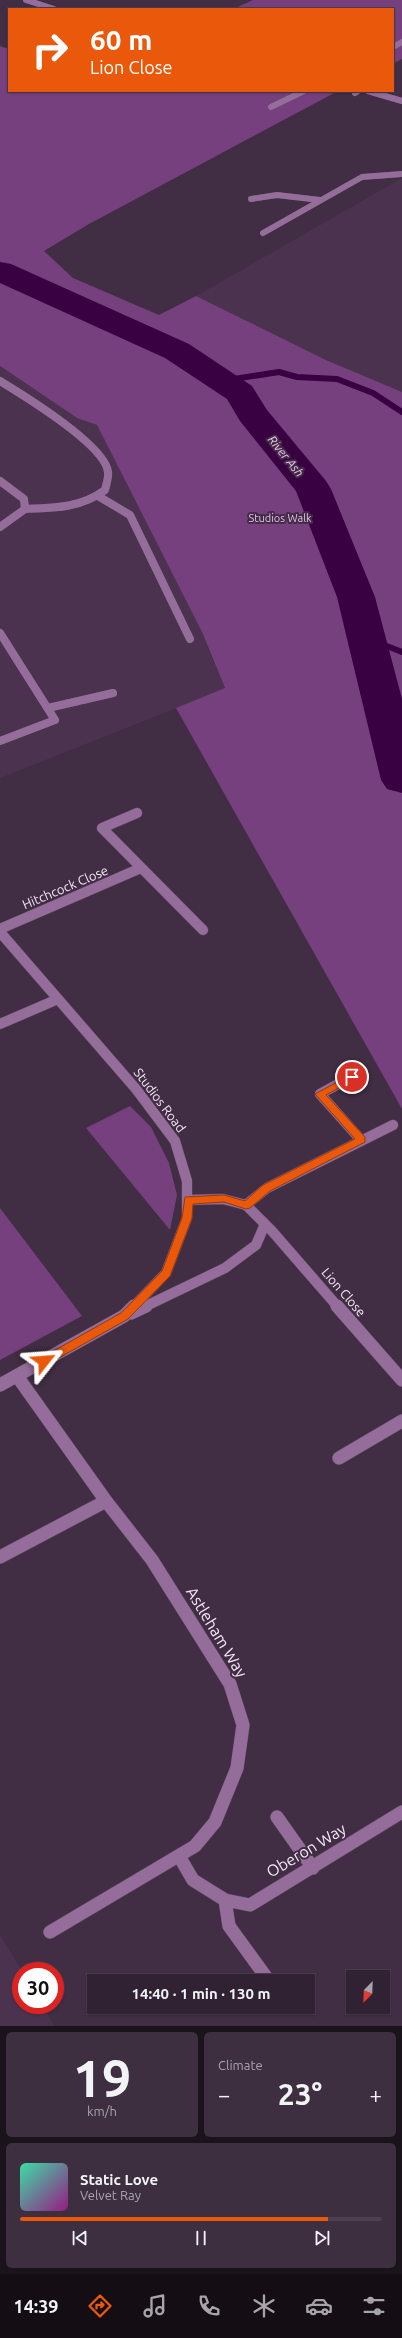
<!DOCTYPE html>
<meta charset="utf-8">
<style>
:root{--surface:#312233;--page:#3d2f3f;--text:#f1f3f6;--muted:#a8a4ac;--line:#4c3f4e;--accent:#ea580c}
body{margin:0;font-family:Ubuntu,sans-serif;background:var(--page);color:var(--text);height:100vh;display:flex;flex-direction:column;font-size:15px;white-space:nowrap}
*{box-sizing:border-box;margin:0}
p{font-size:13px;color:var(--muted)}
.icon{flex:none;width:22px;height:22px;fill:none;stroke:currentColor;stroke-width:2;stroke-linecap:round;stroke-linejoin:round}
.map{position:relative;height:2026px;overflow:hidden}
.side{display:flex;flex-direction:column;gap:6px;padding:6px;background:#1b131c;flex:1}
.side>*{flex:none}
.banner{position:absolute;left:8px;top:8px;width:386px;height:84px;border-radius:0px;box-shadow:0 1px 3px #0004,0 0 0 1px var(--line);background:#ea580c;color:#fff;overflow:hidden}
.needle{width:26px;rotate:203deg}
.fabs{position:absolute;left:346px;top:1970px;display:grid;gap:8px}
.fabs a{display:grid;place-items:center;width:44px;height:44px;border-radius:0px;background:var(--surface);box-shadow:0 1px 3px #0004,0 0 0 1px var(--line);font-size:20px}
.speed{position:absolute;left:12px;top:1962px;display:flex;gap:8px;font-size:20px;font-weight:700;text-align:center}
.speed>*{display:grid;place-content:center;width:52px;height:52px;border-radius:50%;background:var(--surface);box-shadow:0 1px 3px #0004,0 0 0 1px var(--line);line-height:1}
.speed .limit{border:6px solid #d22;background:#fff;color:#111}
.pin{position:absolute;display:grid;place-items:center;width:34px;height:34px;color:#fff;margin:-17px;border:2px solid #fff;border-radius:50%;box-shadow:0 1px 4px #0007}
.me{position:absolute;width:44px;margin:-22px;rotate:62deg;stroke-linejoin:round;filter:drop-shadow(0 0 3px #0008)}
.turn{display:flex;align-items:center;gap:14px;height:84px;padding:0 16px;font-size:18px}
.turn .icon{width:52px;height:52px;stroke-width:2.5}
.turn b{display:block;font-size:28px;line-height:34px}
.big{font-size:30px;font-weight:700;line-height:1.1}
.side .card{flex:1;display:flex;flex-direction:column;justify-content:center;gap:6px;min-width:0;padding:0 14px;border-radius:6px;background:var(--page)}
.side .dial{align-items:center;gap:0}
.dial b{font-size:52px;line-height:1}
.song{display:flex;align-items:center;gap:12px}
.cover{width:48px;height:48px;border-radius:6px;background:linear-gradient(135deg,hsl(160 70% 55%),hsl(310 70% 35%))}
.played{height:4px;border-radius:2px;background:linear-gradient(90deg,var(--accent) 85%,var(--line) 85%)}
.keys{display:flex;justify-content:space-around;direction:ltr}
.heat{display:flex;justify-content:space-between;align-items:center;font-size:22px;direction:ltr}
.side .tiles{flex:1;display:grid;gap:6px;grid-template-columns:1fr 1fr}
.card:last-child{grid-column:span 2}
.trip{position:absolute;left:87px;top:1974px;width:228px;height:40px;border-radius:0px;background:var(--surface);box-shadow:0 1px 3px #0004,0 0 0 1px var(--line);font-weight:700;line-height:40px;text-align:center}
.tab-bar{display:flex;height:64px;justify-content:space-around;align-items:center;background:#140e14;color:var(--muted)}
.tab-bar .icon{width:28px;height:28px}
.tab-bar .current{color:var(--accent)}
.tab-bar b{font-size:18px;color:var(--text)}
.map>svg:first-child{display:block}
.built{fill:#4b324f}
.green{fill:#763f7e}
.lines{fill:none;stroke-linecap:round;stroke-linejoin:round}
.stream{stroke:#390042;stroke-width:6}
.river{fill:#390042;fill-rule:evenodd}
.minor-far3-casing{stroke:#5e4b60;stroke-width:6}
.minor-far2-casing{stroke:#5e4b60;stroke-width:8}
.minor-far1-casing{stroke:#5e4b60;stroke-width:11}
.minor-casing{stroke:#5e4b60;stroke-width:14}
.minor-far3{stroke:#956d9a;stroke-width:6}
.minor-far2{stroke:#956d9a;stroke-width:8}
.minor-far1{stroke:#956d9a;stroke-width:10}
.minor{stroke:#956d9a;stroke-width:13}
.route{fill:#ea580c;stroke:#983908}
.labels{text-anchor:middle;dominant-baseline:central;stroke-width:4;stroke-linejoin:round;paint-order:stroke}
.far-park-label{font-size:11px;fill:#eebdf5;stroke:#412d44}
.far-water-label{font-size:12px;font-style:italic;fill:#f1c0f7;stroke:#412d44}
.street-label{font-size:13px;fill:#f4e7f6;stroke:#412d44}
.near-street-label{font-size:16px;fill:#f4e7f6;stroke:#412d44}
</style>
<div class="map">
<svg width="402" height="2026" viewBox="0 0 402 2026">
<rect width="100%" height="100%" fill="#412d44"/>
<!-- built -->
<path class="built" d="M 402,178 L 402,392 L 326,360 L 196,296 Z
M 0,366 L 77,418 L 97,425 L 202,632 L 225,689 L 0,778 Z
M 0,1935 L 22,1971 L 21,2005 L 42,2005 L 54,2026 L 0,2026 Z"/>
<!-- green -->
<path class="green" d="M 253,0 L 402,0 L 402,59 L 393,64 L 393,9 L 233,9 Z
M 0,46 L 9,49 L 9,91 L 338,91 L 89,224 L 44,251 L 73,278 L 159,315 L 196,296 L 326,360 L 402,392 L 402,1109 L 176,708 L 225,688 L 202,632 L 97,425 L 77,418 L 0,366 Z
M 130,1106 L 151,1127 L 169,1163 L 177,1195 L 170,1230 L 86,1128 Z
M 0,1208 L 82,1316 L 0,1360 Z"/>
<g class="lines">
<!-- stream -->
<path class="stream" d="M 221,381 L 279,372 L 297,377 L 337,379 L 373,393 L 402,412
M 366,638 L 402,652"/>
<!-- river -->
<path class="river" d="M 0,262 L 11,264 L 189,344 L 252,386 L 267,410 L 326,481 L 331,489 L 375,597 L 402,699 L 402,793 L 387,789 L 381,780 L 337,597 L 296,491 L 240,421 L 227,399 L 165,358 L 0,283 Z"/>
<!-- minor-far3 casing -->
<g class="minor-far3-casing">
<path id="minor-far3" d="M 26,0 L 54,9
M 393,47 L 402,42
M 368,91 L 402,101
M 355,93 L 358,91
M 271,107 L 304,91
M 251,199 L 277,195 L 320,200
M 263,233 L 362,177 L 402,174"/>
</g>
<!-- minor-far2 casing -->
<g class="minor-far2-casing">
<path id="minor-far2" d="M 0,381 C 23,395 105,445 108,472 C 109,477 106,485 105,490 C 81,508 54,508 25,509
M 0,481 L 24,499 L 25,509 L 0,527
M 98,496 L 130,515 L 190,639
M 0,633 L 55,720 L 0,741
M 48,708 L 113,693"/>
</g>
<!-- minor-far1 casing -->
<g class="minor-far1-casing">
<path id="minor-far1" d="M 137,813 L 102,828 L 203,930
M 0,929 L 141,868
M 0,932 L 136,1089 L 175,1141 L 187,1181 L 187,1218 L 166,1273 L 133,1307
M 0,1024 L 58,999
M 361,1140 L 320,1094 L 362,1071
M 188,1200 L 223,1199 L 246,1205 L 272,1231 L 338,1307
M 246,1205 L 267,1188 L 393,1125
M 144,1307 L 225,1268 L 256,1245 L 265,1224"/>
</g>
<!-- minor casing -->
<g class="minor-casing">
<path id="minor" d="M 337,1306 L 402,1380
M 131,1313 L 146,1306
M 17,1376 L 106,1501 L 152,1560 L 230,1684 L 243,1725 L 237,1768 L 215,1822 L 195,1846 L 50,1932
M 0,1385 L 124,1316 L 134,1306
M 339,1458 L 402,1421
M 0,1557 L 106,1501
M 277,1817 L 313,1868
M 179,1856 L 193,1880 L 225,1900 L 250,1905 L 402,1812
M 225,1900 L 229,1926 L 269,1981"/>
</g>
<!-- minor-far3 -->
<use href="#minor-far3" class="minor-far3"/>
<!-- minor-far2 -->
<use href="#minor-far2" class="minor-far2"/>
<!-- minor-far1 -->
<use href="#minor-far1" class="minor-far1"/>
<!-- minor -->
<use href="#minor" class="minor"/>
</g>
<!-- route -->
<path class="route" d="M 352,1074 L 355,1075 L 355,1079 L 326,1095 L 365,1137 L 365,1142 L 270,1191 L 250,1208 L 246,1209 L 224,1202 L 193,1204 L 192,1218 L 170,1276 L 128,1319 L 48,1364 L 41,1364 L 41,1358 L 121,1313 L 162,1271 L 182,1218 L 185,1197 L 224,1195 L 245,1201 L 263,1185 L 355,1139 L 315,1094 Z"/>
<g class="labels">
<!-- far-park labels -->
<g class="far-park-label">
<text x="280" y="518">Studios Walk</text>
</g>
<!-- far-water labels -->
<g class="far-water-label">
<text transform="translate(286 456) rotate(51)">River Ash</text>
</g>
<!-- street labels -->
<g class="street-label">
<text transform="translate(65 887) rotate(-23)">Hitchcock Close</text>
<text transform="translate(160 1100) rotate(53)">Studios Road</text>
<text transform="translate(344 1292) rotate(49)">Lion Close</text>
</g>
<!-- near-street labels -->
<g class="near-street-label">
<text transform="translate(217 1632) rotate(59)">Astleham Way</text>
<text transform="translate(306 1850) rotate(-31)">Oberon Way</text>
</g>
</g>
</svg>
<div class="fabs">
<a><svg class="needle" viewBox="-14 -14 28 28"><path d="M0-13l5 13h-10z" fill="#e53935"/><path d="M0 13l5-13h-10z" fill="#a8a4ac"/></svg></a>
</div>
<div class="speed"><div class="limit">30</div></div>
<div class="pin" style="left:352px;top:1077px;background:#d93025"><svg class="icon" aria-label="arrive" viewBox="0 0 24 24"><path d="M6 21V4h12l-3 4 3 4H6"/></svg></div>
<svg class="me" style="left:44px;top:1361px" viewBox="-20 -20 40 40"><path d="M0-17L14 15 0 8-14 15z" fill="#ea580c" stroke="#fff" stroke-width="4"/></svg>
<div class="trip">14:40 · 1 min · 130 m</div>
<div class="banner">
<div class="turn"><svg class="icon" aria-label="right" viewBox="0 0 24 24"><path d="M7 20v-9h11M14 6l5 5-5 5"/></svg><div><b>60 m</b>Lion Close</div></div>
</div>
</div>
<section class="side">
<div class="tiles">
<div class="card dial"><b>19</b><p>km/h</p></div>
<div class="card"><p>Climate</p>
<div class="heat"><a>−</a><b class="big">23°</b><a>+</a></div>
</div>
<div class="card">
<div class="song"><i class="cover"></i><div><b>Static Love</b><p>Velvet Ray</p></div></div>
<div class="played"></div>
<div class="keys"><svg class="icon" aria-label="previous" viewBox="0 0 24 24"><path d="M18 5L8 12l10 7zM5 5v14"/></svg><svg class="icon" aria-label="pause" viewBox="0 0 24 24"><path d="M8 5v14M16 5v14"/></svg><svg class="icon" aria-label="next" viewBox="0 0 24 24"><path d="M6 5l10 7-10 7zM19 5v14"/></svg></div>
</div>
</div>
</section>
<nav class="tab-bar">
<b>14:39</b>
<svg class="icon current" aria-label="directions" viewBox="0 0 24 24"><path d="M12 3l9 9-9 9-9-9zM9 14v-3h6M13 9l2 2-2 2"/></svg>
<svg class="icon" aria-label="music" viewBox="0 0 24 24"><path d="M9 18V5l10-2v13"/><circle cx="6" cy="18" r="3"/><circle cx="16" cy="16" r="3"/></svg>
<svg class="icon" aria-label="phone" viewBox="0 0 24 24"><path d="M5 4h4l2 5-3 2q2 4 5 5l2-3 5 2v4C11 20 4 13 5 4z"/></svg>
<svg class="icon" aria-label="climate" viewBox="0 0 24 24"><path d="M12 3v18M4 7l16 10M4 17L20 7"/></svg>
<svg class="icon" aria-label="car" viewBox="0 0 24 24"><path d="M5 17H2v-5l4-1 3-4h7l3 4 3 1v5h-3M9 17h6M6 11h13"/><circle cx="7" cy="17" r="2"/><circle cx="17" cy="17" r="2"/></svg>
<svg class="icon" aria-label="filters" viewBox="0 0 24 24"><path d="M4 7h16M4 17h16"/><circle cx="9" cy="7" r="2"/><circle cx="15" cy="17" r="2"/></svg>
</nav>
